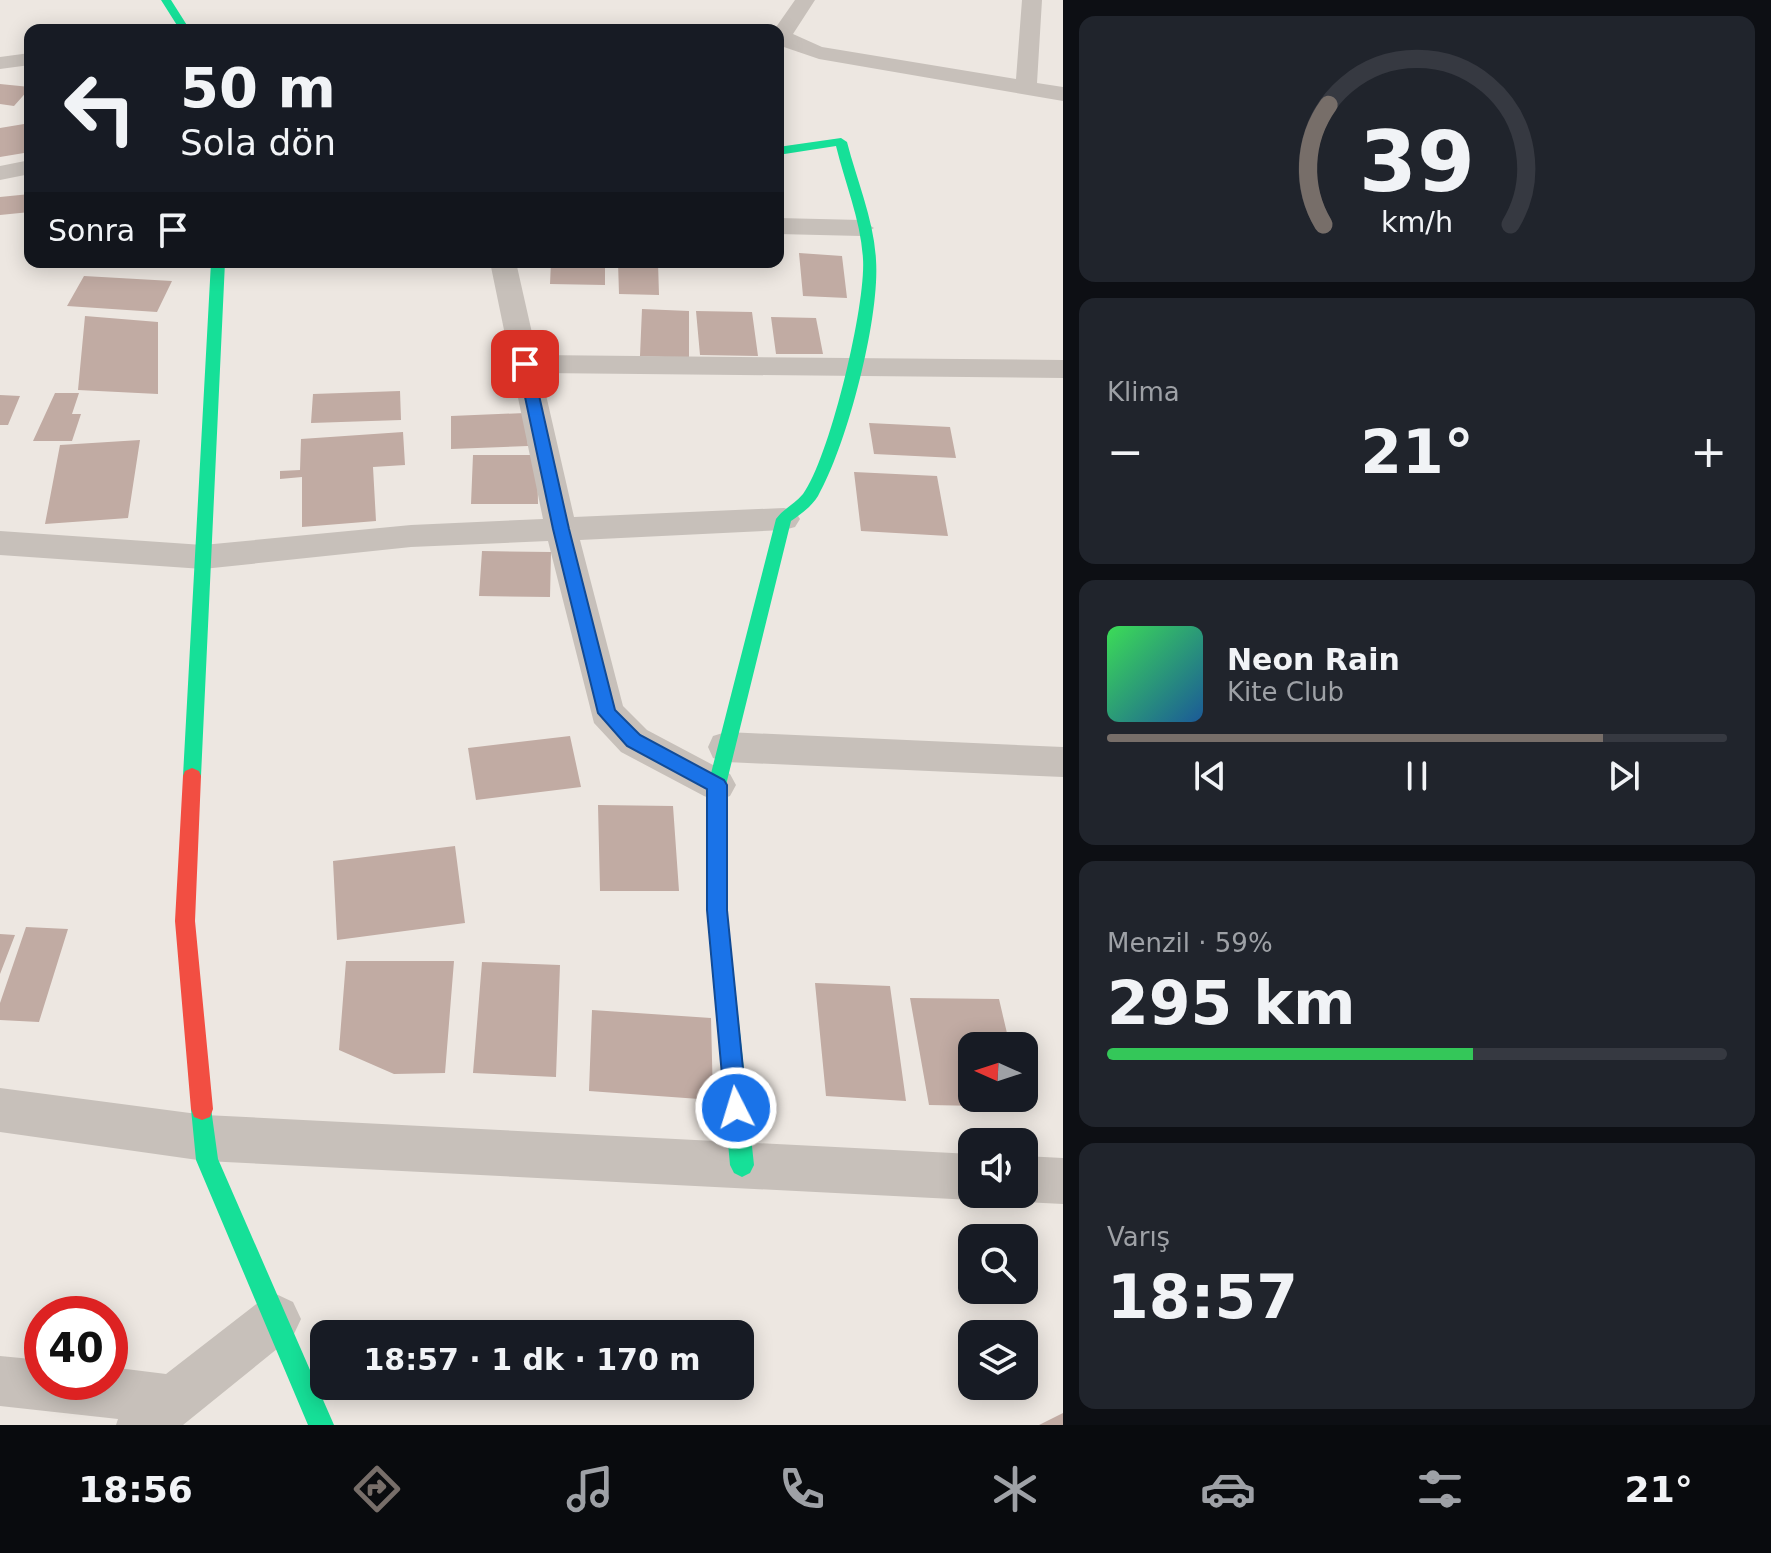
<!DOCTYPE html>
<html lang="tr">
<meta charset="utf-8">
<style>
:root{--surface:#171b24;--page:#20242c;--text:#f1f3f6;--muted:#9ea1a6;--line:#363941;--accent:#776e69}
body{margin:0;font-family:"DejaVu Sans",sans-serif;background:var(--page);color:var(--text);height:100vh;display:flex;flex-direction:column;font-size:30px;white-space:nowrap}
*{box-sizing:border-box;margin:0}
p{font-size:26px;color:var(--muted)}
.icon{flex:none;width:44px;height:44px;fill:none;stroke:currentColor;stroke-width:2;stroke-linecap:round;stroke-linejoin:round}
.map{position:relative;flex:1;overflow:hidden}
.panel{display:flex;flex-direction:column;gap:16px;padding:16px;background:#0d0f14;width:708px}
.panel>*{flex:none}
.guide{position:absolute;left:24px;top:24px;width:760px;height:244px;border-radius:16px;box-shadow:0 4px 20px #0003;background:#171b24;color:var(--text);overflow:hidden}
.needle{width:52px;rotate:273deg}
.buttons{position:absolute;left:958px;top:1032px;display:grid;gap:16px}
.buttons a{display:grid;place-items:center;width:80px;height:80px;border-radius:16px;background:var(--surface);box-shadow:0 4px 20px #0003;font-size:40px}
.speed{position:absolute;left:24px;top:1296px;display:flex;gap:16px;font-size:40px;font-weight:700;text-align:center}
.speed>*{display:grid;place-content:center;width:104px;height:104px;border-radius:50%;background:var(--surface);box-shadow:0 4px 20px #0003;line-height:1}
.speed .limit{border:12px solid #d22;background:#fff;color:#111}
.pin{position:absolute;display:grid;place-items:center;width:68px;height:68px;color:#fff;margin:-34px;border-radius:16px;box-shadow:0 4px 12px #0006}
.me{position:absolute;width:88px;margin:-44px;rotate:355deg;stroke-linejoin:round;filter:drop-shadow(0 0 6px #0008)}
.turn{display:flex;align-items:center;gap:28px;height:168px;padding:0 24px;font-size:36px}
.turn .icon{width:104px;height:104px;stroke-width:2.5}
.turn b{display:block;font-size:56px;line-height:68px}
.then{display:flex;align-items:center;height:76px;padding:0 24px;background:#0003;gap:16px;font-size:30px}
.big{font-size:60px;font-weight:600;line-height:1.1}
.panel .card{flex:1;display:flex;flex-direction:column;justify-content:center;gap:12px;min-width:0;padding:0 28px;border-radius:16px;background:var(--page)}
.panel .dial{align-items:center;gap:0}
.dial svg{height:208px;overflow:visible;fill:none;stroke:var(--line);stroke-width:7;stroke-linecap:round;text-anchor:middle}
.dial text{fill:var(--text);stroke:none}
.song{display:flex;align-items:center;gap:24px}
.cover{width:96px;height:96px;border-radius:12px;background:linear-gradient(135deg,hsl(130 70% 55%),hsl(210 70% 35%))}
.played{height:8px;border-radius:4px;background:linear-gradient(90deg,var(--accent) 80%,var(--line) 80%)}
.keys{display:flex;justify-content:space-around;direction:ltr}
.heat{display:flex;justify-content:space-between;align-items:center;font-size:44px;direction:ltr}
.charge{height:12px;border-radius:6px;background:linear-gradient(90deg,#34c759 59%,var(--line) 0)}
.trip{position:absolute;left:310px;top:1320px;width:444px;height:80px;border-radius:16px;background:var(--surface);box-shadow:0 4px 20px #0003;font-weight:600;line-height:80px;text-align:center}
.menu{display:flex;height:128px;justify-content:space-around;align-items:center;background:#090b0e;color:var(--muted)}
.menu .icon{width:56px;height:56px}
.menu .selected{color:var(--accent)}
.menu b{font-size:36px;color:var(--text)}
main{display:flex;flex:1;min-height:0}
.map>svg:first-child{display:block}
.building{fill:#c1aba3}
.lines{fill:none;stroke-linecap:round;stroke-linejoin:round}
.street{fill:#c7c0ba;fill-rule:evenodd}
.fast{fill:#16e098;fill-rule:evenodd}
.jam{fill:#f24e42;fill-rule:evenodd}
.route{fill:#1a73e8;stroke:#114b97;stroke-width:2}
</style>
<main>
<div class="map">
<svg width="1063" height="1425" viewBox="0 0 1063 1425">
<rect width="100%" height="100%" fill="#ede7e1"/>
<!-- building -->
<path class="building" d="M 0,84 L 30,87 L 30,88 L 14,106 L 0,104 Z
M 30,123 L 30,152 L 0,157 L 0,128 Z
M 30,194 L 30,212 L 0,215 L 0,197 Z
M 799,253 L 842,256 L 847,298 L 803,296 Z
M 551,262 L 605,262 L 605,285 L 550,284 Z
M 618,262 L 658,262 L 659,295 L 619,294 Z
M 84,276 L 172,281 L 157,312 L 67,306 Z
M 642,309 L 689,311 L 689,358 L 640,356 Z
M 696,311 L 752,312 L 758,356 L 700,355 Z
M 85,316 L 158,322 L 158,394 L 78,390 Z
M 771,317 L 816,318 L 823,354 L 776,354 Z
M 400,391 L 401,420 L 311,423 L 313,394 Z
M 55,393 L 79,393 L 72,414 L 81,414 L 72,441 L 33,441 Z
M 0,395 L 20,396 L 8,425 L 0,425 Z
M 525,413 L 528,446 L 451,449 L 451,416 Z
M 869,423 L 950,427 L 956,458 L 874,454 Z
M 403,432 L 405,465 L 373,467 L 376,521 L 302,527 L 302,477 L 280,479 L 280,471 L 300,470 L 301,439 Z
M 140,440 L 128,518 L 45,524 L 60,445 Z
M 473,455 L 537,455 L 538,504 L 471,504 Z
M 854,472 L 937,476 L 948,536 L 861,531 Z
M 482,551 L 551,552 L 550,597 L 479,596 Z
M 570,736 L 581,787 L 476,800 L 468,748 Z
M 598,805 L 673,806 L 679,891 L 600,891 Z
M 455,846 L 465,923 L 337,940 L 333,861 Z
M 26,927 L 68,929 L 39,1022 L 0,1020 L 0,1003 Z
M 0,934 L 15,935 L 0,974 Z
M 346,961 L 454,961 L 445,1073 L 394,1074 L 339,1050 Z
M 482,962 L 560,965 L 556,1077 L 473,1073 Z
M 815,983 L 890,986 L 906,1101 L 826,1096 Z
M 910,998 L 999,999 L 1010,1046 L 972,1046 L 972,1098 L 1022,1098 L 1024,1107 L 929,1105 Z
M 592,1010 L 711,1018 L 713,1100 L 589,1091 Z
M 1063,1413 L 1063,1425 L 1039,1425 Z"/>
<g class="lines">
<!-- street -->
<path class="street" d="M 795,0 L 815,0 L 793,34 L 822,47 L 1016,79 L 1022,0 L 1042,0 L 1037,83 L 1063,87 L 1063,101 L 819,59 L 778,45 L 778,30 L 774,30 Z
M 30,53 L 30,65 L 0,69 L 0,57 Z
M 30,160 L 30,174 L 0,180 L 0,166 Z
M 778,218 L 861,220 L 874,228 L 861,236 L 778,234 Z
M 490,262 L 516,262 L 537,355 L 1063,360 L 1063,378 L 541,373 L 574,517 L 784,508 L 795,511 L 800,519 L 795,527 L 784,530 L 580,540 L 623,706 L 647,730 L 730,774 L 736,785 L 730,796 L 717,801 L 704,796 L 621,752 L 594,723 L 548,541 L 411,547 L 203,569 L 0,555 L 0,531 L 203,545 L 411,525 L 543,519 Z
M 726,732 L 1063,747 L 1063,777 L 726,762 L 713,758 L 708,747 L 713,736 Z
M 0,1088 L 205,1115 L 972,1154 L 972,1194 L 987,1194 L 972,1200 L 205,1161 L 0,1132 Z
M 1024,1156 L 1063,1158 L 1063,1204 L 1024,1202 L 1008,1195 L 1024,1194 Z
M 276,1294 L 293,1302 L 301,1319 L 293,1336 L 183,1425 L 116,1425 L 118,1419 L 0,1406 L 0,1356 L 42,1360 L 42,1382 L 110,1382 L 110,1367 L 166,1374 L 259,1302 Z"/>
<!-- fast -->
<path class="fast" d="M 161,0 L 171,0 L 190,30 L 180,30 Z
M 841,138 L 847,142 C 857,181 874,220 876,260 C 880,319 847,445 818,496 C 811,507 801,514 791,521 L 726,785 L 727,910 L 754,1165 L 750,1173 L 742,1177 L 734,1173 L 730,1165 L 707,910 L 708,785 L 776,519 C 783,509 795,504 803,494 C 830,457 866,305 863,259 C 861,221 845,183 836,146 L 778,155 L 778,147 Z
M 211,262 L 225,262 L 201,776 L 199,781 L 192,784 L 185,781 L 183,776 Z
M 202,1098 L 210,1101 L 218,1159 L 334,1425 L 308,1425 L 196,1160 L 191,1109 L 194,1101 Z"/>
<!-- jam -->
<path class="jam" d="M 192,768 L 199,771 L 201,776 L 195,921 L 213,1109 L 210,1117 L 202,1120 L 194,1117 L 191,1109 L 175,921 L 183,776 L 185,771 Z"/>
</g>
<!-- route -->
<path class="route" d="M 525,359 L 532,364 L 569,529 L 615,710 L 640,735 L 724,780 L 727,785 L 727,910 L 747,1108 L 744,1116 L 736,1119 L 728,1116 L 725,1108 L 707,910 L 707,789 L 627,746 L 598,713 L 553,529 L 518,364 Z"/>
</svg>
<div class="buttons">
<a><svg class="needle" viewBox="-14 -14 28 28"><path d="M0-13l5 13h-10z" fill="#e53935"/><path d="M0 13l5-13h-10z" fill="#9ea1a6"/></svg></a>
<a><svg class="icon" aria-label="sound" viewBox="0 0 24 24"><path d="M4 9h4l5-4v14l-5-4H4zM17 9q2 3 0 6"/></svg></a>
<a><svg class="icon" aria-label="search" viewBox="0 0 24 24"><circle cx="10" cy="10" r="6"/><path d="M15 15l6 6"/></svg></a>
<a><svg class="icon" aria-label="layers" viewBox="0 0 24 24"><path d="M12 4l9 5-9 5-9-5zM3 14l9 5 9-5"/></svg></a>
</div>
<div class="speed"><div class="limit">40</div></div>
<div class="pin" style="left:525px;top:364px;background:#d93025"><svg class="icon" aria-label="arrive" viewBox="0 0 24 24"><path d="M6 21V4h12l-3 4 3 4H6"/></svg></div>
<svg class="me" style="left:736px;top:1108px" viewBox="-20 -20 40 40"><circle r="17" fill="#1a73e8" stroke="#fff" stroke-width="3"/><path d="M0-11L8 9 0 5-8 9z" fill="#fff"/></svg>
<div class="trip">18:57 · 1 dk · 170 m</div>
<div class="guide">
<div class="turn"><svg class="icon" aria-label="left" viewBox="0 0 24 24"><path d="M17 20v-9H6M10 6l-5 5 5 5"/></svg><div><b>50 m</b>Sola dön</div></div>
<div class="then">Sonra<svg class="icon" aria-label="arrive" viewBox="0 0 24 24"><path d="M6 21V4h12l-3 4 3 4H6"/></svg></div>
</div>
</div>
<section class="panel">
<div class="card dial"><svg viewBox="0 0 100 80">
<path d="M14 69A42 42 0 1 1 86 69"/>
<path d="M14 69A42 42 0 0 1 16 23" stroke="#776e69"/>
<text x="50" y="56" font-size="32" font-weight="700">39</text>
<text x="50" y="72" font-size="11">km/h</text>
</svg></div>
<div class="card"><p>Klima</p>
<div class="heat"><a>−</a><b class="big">21°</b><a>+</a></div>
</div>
<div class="card">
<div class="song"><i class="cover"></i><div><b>Neon Rain</b><p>Kite Club</p></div></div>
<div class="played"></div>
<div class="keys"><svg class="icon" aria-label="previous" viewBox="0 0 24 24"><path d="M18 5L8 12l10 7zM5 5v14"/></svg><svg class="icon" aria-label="pause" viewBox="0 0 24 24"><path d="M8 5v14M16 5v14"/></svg><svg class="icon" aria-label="next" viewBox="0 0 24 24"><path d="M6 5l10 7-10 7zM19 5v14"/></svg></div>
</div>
<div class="card"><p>Menzil · 59%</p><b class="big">295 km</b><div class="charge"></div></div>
<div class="card"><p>Varış</p><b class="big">18:57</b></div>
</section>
</main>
<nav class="menu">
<b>18:56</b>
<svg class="icon selected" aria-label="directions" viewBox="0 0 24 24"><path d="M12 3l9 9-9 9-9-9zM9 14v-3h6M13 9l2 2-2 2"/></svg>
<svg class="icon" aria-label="music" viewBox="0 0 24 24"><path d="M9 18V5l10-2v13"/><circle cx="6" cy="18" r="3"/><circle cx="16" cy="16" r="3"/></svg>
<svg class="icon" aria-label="phone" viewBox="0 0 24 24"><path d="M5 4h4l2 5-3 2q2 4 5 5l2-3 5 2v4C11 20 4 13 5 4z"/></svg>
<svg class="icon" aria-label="climate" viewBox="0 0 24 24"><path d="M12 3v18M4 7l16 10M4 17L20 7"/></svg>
<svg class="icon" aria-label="car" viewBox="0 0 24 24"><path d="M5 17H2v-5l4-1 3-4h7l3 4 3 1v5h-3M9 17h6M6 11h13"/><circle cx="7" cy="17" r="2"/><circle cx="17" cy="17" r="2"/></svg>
<svg class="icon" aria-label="filters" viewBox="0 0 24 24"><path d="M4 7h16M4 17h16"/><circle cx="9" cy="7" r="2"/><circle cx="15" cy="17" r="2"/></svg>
<b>21°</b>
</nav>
